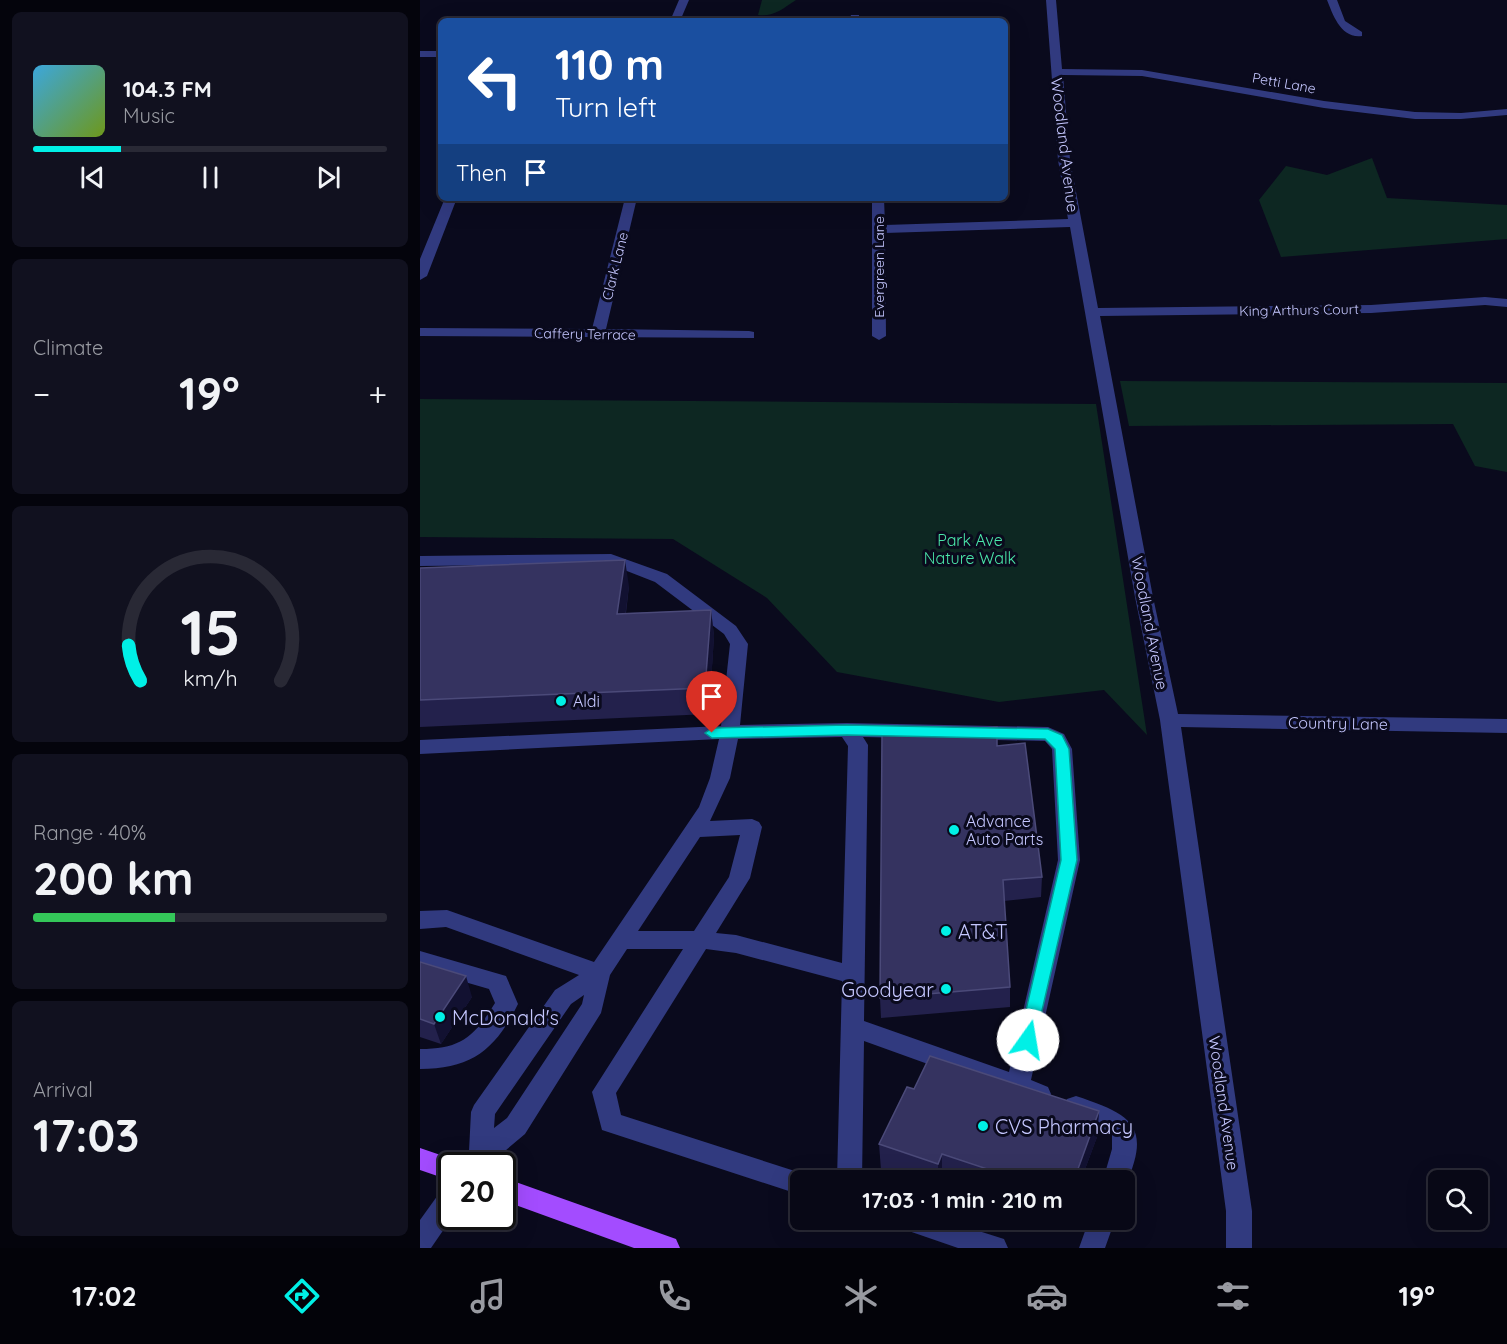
<!DOCTYPE html>
<meta charset="utf-8">
<style>
:root{--surface:#080816;--page:#11111f;--text:#f1f3f6;--muted:#989aa1;--line:#292935;--accent:#00f0e6}
body{margin:0;font-family:Quicksand,sans-serif;background:var(--page);color:var(--text);height:100vh;display:flex;flex-direction:column;font-size:22px;white-space:nowrap}
*{box-sizing:border-box;margin:0}
p{font-size:20px;color:var(--muted)}
.icon{flex:none;width:33px;height:33px;fill:none;stroke:currentColor;stroke-width:2;stroke-linecap:round;stroke-linejoin:round}
.map{position:relative;flex:1;overflow:hidden}
.side{display:flex;flex-direction:column;gap:12px;padding:12px;background:#04040c;width:420px}
.side>*{flex:none}
.banner{position:absolute;left:18px;top:18px;width:570px;height:183px;border-radius:9px;box-shadow:0 6px 24px #0002,0 0 0 2px var(--line);background:#1a4fa0;color:#fff;overflow:hidden}
.controls{position:absolute;left:1008px;top:1170px;display:grid;gap:12px}
.controls a{display:grid;place-items:center;width:60px;height:60px;border-radius:9px;background:var(--surface);box-shadow:0 6px 24px #0002,0 0 0 2px var(--line);font-size:30px}
.speed{position:absolute;left:18px;top:1152px;display:flex;gap:12px;font-size:30px;font-weight:700;text-align:center}
.speed>*{display:grid;place-content:center;width:78px;height:78px;border-radius:50%;background:var(--surface);box-shadow:0 6px 24px #0002,0 0 0 2px var(--line);line-height:1}
.speed .limit{border:3px solid #111;border-radius:9px;background:#fff;color:#111}
.pin{position:absolute;display:grid;place-items:center;width:51px;height:51px;color:#fff;margin:-62px -26px;border-radius:50% 50% 50% 0;rotate:-45deg;box-shadow:0 0 6px #0007}
.pin .icon{rotate:45deg}
.me{position:absolute;width:66px;margin:-33px;rotate:13deg;stroke-linejoin:round;filter:drop-shadow(0 0 4px #0008)}
.turn{display:flex;align-items:center;gap:21px;height:126px;padding:0 18px;font-size:27px}
.turn .icon{width:78px;height:78px;stroke-width:2.5}
.turn b{display:block;font-size:42px;line-height:51px}
.then{display:flex;align-items:center;height:57px;padding:0 18px;background:#0003;gap:12px;font-size:22px}
.big{font-size:45px;font-weight:800;line-height:1.1}
.side .card{flex:1;display:flex;flex-direction:column;justify-content:center;gap:9px;min-width:0;padding:0 21px;border-radius:9px;background:var(--page)}
.side .dial{align-items:center;gap:0}
.dial svg{height:156px;overflow:visible;fill:none;stroke:var(--line);stroke-width:7;stroke-linecap:round;text-anchor:middle}
.dial text{fill:var(--text);stroke:none}
.song{display:flex;align-items:center;gap:18px}
.cover{width:72px;height:72px;border-radius:9px;background:linear-gradient(135deg,hsl(200 70% 55%),hsl(80 70% 35%))}
.played{height:6px;border-radius:3px;background:linear-gradient(90deg,var(--accent) 25%,var(--line) 25%)}
.keys{display:flex;justify-content:space-around;direction:ltr}
.heat{display:flex;justify-content:space-between;align-items:center;font-size:33px;direction:ltr}
.charge{height:9px;border-radius:4px;background:linear-gradient(90deg,#34c759 40%,var(--line) 0)}
.trip{position:absolute;left:370px;top:1170px;width:345px;height:60px;border-radius:9px;background:var(--surface);box-shadow:0 6px 24px #0002,0 0 0 2px var(--line);font-weight:800;line-height:60px;text-align:center}
.tab-bar{display:flex;height:96px;justify-content:space-around;align-items:center;background:#030309;color:var(--muted)}
.tab-bar .icon{width:42px;height:42px}
.tab-bar .selected{color:var(--accent)}
.tab-bar b{font-size:27px;color:var(--text)}
main{display:flex;flex:1;min-height:0}
.map>svg:first-child{display:block}
.green{fill:#0d2722}
.lines{fill:none;stroke-linecap:round;stroke-linejoin:round}
.minor{fill:#313a7f;fill-rule:evenodd}
.major{fill:#a34cff;fill-rule:evenodd}
.wall{fill:#23214c}
.shaded-wall{fill:#121131}
.building{fill:#353360;stroke:#4b4a79;stroke-width:1.5}
.route{fill:#00f0e6;stroke:#009c96;stroke-width:1.5}
.poi-dot{fill:#00f0e6;stroke:#0a0a1d;stroke-width:2}
.labels{text-anchor:middle;dominant-baseline:central;stroke-width:6;stroke-linejoin:round;paint-order:stroke}
.far-street-label{font-size:14px;fill:#c5c7ff;stroke:#0a0a1d}
.street-label{font-size:16px;fill:#c5c7ff;stroke:#0a0a1d}
.park-label{font-size:16px;fill:#4ae6a9;stroke:#0a0a1d}
.poi-label{font-size:16px;fill:#c5c7ff;stroke:#0a0a1d;text-anchor:start}
.near-poi-label{font-size:20px;fill:#c5c7ff;stroke:#0a0a1d;text-anchor:start}
</style>
<main>
<section class="side">
<div class="card">
<div class="song"><i class="cover"></i><div><b>104.3 FM</b><p>Music</p></div></div>
<div class="played"></div>
<div class="keys"><svg class="icon" aria-label="previous" viewBox="0 0 24 24"><path d="M18 5L8 12l10 7zM5 5v14"/></svg><svg class="icon" aria-label="pause" viewBox="0 0 24 24"><path d="M8 5v14M16 5v14"/></svg><svg class="icon" aria-label="next" viewBox="0 0 24 24"><path d="M6 5l10 7-10 7zM19 5v14"/></svg></div>
</div>
<div class="card"><p>Climate</p>
<div class="heat"><a>−</a><b class="big">19°</b><a>+</a></div>
</div>
<div class="card dial"><svg viewBox="0 0 100 80">
<path d="M14 69A42 42 0 1 1 86 69"/>
<path d="M14 69A42 42 0 0 1 8 51" stroke="#00f0e6"/>
<text x="50" y="56" font-size="32" font-weight="700">15</text>
<text x="50" y="72" font-size="11">km/h</text>
</svg></div>
<div class="card"><p>Range · 40%</p><b class="big">200 km</b><div class="charge"></div></div>
<div class="card"><p>Arrival</p><b class="big">17:03</b></div>
</section>
<div class="map">
<svg width="1087" height="1248" viewBox="0 0 1087 1248">
<rect width="100%" height="100%" fill="#0a0a1d"/>
<!-- green -->
<path class="green" d="M 342,0 L 376,0 C 362,9 354,17 338,15 Z
M 952,158 L 967,198 L 1087,205 L 1087,239 L 861,257 L 839,200 L 866,166 L 907,175 Z
M 700,381 L 1087,383 L 1087,472 L 1055,466 L 1033,424 L 709,426 Z
M 0,399 L 676,404 L 727,735 L 684,690 L 579,702 L 417,672 L 347,598 L 253,539 L 0,537 Z"/>
<g class="lines">
<!-- minor -->
<path class="minor" d="M 259,0 L 269,0 L 260,21 L 250,21 Z
M 626,0 L 636,0 L 642,69 L 722,70 L 904,101 L 995,112 L 1041,113 L 1087,109 L 1087,115 L 1041,119 L 995,119 L 904,108 L 722,76 L 643,75 L 650,160 L 678,308 L 951,305 L 1065,297 L 1087,299 L 1087,307 L 1065,305 L 951,313 L 680,316 L 733,597 L 758,714 L 1087,719 L 1087,733 L 761,727 L 832,1211 L 832,1248 L 806,1248 L 806,1211 L 740,720 L 715,597 L 650,227 L 465,233 L 466,336 L 459,340 L 452,336 L 452,198 L 464,198 L 465,225 L 648,219 L 638,160 Z
M 907,0 L 917,0 L 925,21 L 942,32 L 942,36 C 921,39 913,15 907,0 Z
M 431,15 L 439,15 L 439,21 L 429,21 Z
M 0,51 L 21,51 L 21,57 L 0,57 Z
M 25,198 L 37,198 L 7,276 L 0,280 L 0,259 Z
M 205,198 L 217,198 L 186,329 L 329,331 L 334,332 L 334,338 L 0,336 L 0,328 L 172,329 Z
M 191,554 L 247,574 L 316,626 L 328,644 L 320,725 L 427,723 L 628,727 L 644,734 L 652,749 L 660,860 L 611,1080 L 628,1087 L 631,1094 L 628,1101 L 619,1104 L 444,1041 L 442,1180 L 417,1180 L 422,981 L 316,953 L 286,949 L 196,1093 L 201,1115 L 381,1173 L 390,1176 L 392,1180 L 381,1180 L 381,1195 L 182,1130 L 172,1092 L 263,949 L 207,949 L 190,975 L 181,1013 L 105,1134 L 67,1166 L 41,1166 L 49,1151 L 51,1112 L 54,1105 L 135,990 L 159,975 L 26,927 L 0,929 L 0,911 L 27,910 L 174,962 L 279,807 L 290,778 L 299,739 L 0,754 L 0,740 L 301,726 L 310,644 L 304,634 L 235,582 L 189,564 L 0,566 L 0,556 ZM 422,737 L 428,746 L 422,963 L 316,935 L 296,933 L 330,878 L 342,827 L 339,822 L 332,819 L 290,821 L 310,778 L 318,739 ZM 443,737 L 625,741 L 632,749 L 638,860 L 589,1072 L 444,1021 L 448,745 ZM 320,835 L 309,877 L 274,931 L 218,931 L 280,837 ZM 164,995 L 162,1004 L 87,1118 L 74,1128 L 75,1114 L 151,1004 Z
M 0,951 L 86,976 L 98,1004 C 76,1049 52,1069 0,1069 L 0,1049 C 41,1049 54,1037 75,1003 L 69,989 L 0,969 Z
M 656,1096 C 710,1114 733,1125 705,1186 L 705,1180 L 683,1180 L 692,1149 L 692,1135 L 678,1125 L 647,1113 L 644,1106 L 647,1099 Z
M 32,1185 L 33,1216 L 11,1248 L 0,1248 L 0,1220 L 23,1188 Z
M 476,1220 L 524,1220 L 584,1239 L 588,1248 L 538,1248 L 480,1228 Z
M 669,1220 L 695,1220 L 685,1248 L 659,1248 Z"/>
<!-- major -->
<path class="major" d="M 0,1148 L 41,1162 L 42,1166 L 32,1166 L 32,1181 L 0,1170 Z
M 82,1177 L 256,1239 L 260,1248 L 214,1248 L 82,1200 Z"/>
</g>
<!-- wall -->
<path class="wall" d="M 0,568 L 209,586 L 206,613 L 291,610 L 294,636 L 289,714 L 0,727 Z
M 577,746 L 622,877 L 621,897 L 584,901 L 590,987 L 590,1007 L 461,1018 L 460,998 Z
M 0,962 L 52,997 L 21,1044 L 0,1037 Z
M 494,1089 L 679,1111 L 677,1137 L 661,1180 L 490,1180 L 461,1170 L 459,1144 Z
M 636,1220 L 647,1220 L 646,1223 Z"/>
<!-- shaded-wall -->
<path class="shaded-wall" d="M 205,560 L 209,586 L 202,640 L 197,614 Z
M 291,610 L 294,636 L 289,714 L 285,688 Z
M 46,976 L 52,997 L 21,1044 L 14,1024 Z
M 679,1111 L 677,1137 L 661,1180 L 654,1180 Z
M 522,1154 L 522,1180 L 518,1180 L 518,1164 Z"/>
<!-- building -->
<path class="building" d="M 205,560 L 197,614 L 291,610 L 285,688 L 0,700 L 0,568 Z
M 577,727 L 577,746 L 605,743 L 622,877 L 583,880 L 590,987 L 460,998 L 462,735 Z
M 0,962 L 46,976 L 14,1024 L 0,1019 Z
M 510,1056 L 679,1111 L 654,1180 L 600,1180 L 522,1154 L 518,1164 L 459,1144 L 487,1087 L 494,1089 Z"/>
<!-- route -->
<path class="route" d="M 427,725 L 628,729 L 642,735 L 649,749 L 657,860 L 614,1045 L 608,1048 L 602,1045 L 599,1040 L 641,860 L 635,749 L 625,739 L 427,735 L 292,738 L 285,733 L 292,728 Z"/>
<!-- markers -->
<g class="poi-dot">
<circle cx="141" cy="701" r="6"/>
<circle cx="534" cy="830" r="6"/>
<circle cx="526" cy="931" r="6"/>
<circle cx="526" cy="989" r="6"/>
<circle cx="20" cy="1017" r="6"/>
<circle cx="563" cy="1126" r="6"/>
</g>
<g class="labels">
<!-- far-street labels -->
<g class="far-street-label">
<text transform="translate(864 83) rotate(10)">Petti Lane</text>
<text transform="translate(195 266) rotate(-76)">Clark Lane</text>
<text transform="translate(459 267) rotate(-90)">Evergreen Lane</text>
<text transform="translate(879 310) rotate(-1)">King Arthurs Court</text>
<text transform="translate(165 334) rotate(1)">Caffery Terrace</text>
</g>
<!-- street labels -->
<g class="street-label">
<text transform="translate(645 145) rotate(83)">Woodland Avenue</text>
<text transform="translate(730 623) rotate(79)">Woodland Avenue</text>
<text transform="translate(918 723) rotate(1)">Country Lane</text>
<text transform="translate(804 1103) rotate(82)">Woodland Avenue</text>
</g>
<!-- park labels -->
<g class="park-label">
<text x="550" y="540">Park Ave<tspan x="550" dy="18">Nature Walk</tspan></text>
</g>
<!-- poi labels -->
<g class="poi-label">
<text x="153" y="701">Aldi</text>
<text x="546" y="821">Advance<tspan x="546" dy="18">Auto Parts</tspan></text>
</g>
<!-- near-poi labels -->
<g class="near-poi-label">
<text x="538" y="931">AT&amp;T</text>
<text x="514" y="989" text-anchor="end">Goodyear</text>
<text x="32" y="1017">McDonald's</text>
<text x="575" y="1126">CVS Pharmacy</text>
</g>
</g>
</svg>
<div class="controls">
<a><svg class="icon" aria-label="search" viewBox="0 0 24 24"><circle cx="10" cy="10" r="6"/><path d="M15 15l6 6"/></svg></a>
</div>
<div class="speed"><div class="limit">20</div></div>
<div class="pin" style="left:292px;top:733px;background:#d93025"><svg class="icon" aria-label="arrive" viewBox="0 0 24 24"><path d="M6 21V4h12l-3 4 3 4H6"/></svg></div>
<svg class="me" style="left:608px;top:1040px" viewBox="-20 -20 40 40"><circle r="19" fill="#fff"/><path d="M0-13L10 11 0 6-10 11z" fill="#00f0e6"/></svg>
<div class="trip">17:03 · 1 min · 210 m</div>
<div class="banner">
<div class="turn"><svg class="icon" aria-label="left" viewBox="0 0 24 24"><path d="M17 20v-9H6M10 6l-5 5 5 5"/></svg><div><b>110 m</b>Turn left</div></div>
<div class="then">Then<svg class="icon" aria-label="arrive" viewBox="0 0 24 24"><path d="M6 21V4h12l-3 4 3 4H6"/></svg></div>
</div>
</div>
</main>
<nav class="tab-bar">
<b>17:02</b>
<svg class="icon selected" aria-label="directions" viewBox="0 0 24 24"><path d="M12 3l9 9-9 9-9-9zM9 14v-3h6M13 9l2 2-2 2"/></svg>
<svg class="icon" aria-label="music" viewBox="0 0 24 24"><path d="M9 18V5l10-2v13"/><circle cx="6" cy="18" r="3"/><circle cx="16" cy="16" r="3"/></svg>
<svg class="icon" aria-label="phone" viewBox="0 0 24 24"><path d="M5 4h4l2 5-3 2q2 4 5 5l2-3 5 2v4C11 20 4 13 5 4z"/></svg>
<svg class="icon" aria-label="climate" viewBox="0 0 24 24"><path d="M12 3v18M4 7l16 10M4 17L20 7"/></svg>
<svg class="icon" aria-label="car" viewBox="0 0 24 24"><path d="M5 17H2v-5l4-1 3-4h7l3 4 3 1v5h-3M9 17h6M6 11h13"/><circle cx="7" cy="17" r="2"/><circle cx="17" cy="17" r="2"/></svg>
<svg class="icon" aria-label="filters" viewBox="0 0 24 24"><path d="M4 7h16M4 17h16"/><circle cx="9" cy="7" r="2"/><circle cx="15" cy="17" r="2"/></svg>
<b>19°</b>
</nav>
